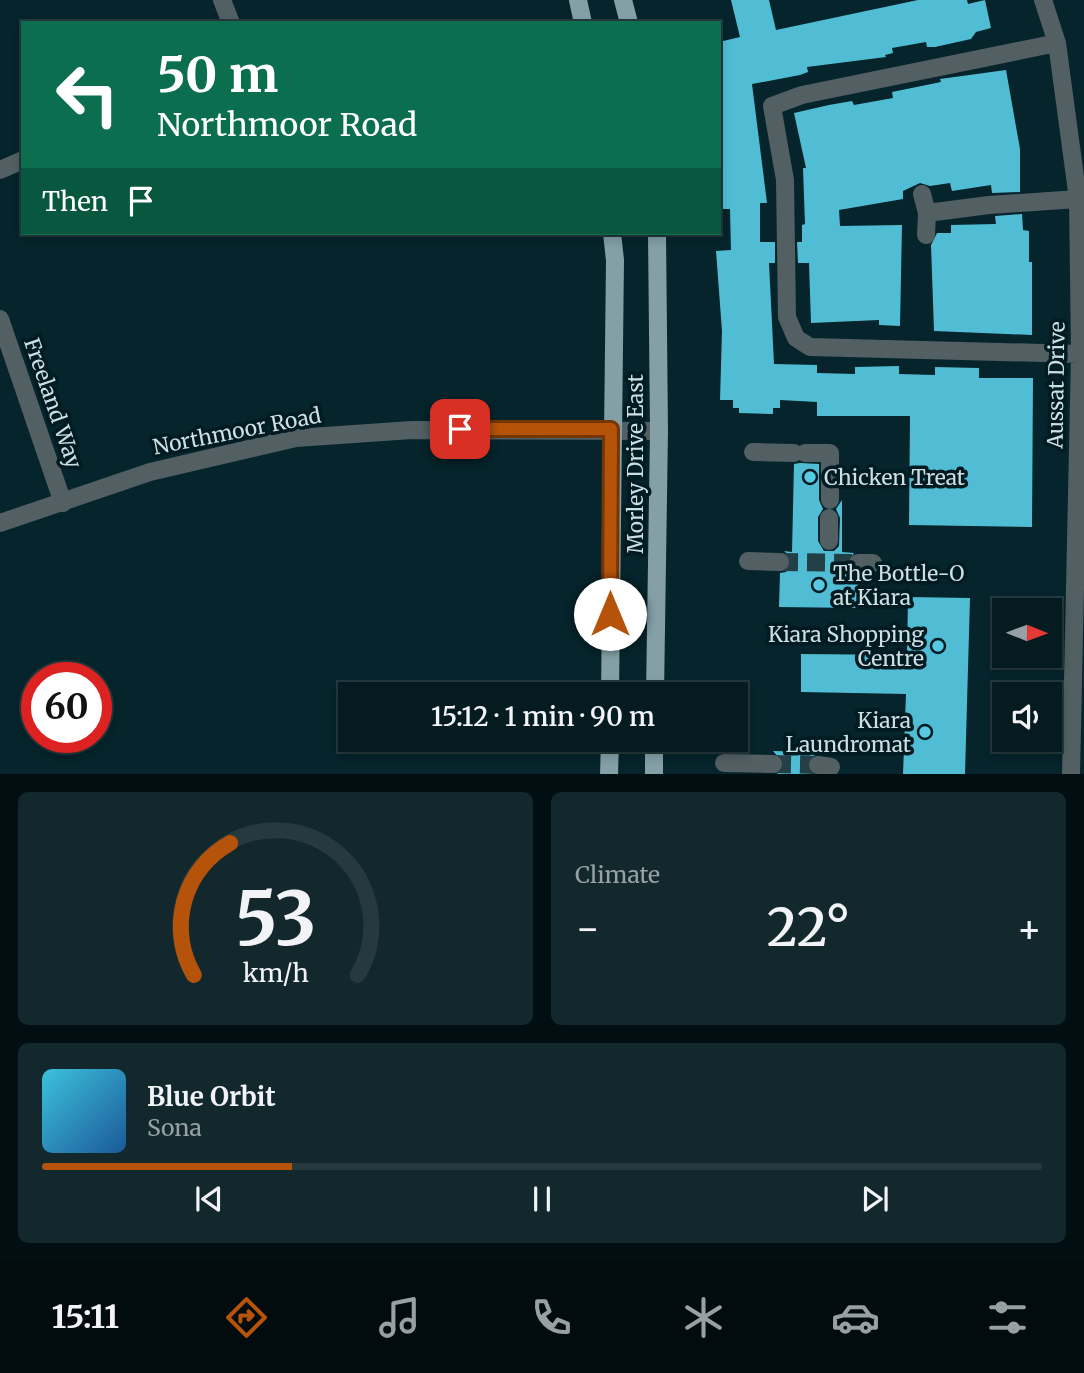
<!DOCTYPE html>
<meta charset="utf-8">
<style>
:root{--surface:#041b20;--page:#12282d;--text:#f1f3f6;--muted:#97a1a5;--line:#25393e;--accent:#b45309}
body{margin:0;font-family:Merriweather,serif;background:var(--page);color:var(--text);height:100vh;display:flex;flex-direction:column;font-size:26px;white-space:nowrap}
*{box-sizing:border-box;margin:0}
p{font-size:23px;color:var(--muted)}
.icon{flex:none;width:38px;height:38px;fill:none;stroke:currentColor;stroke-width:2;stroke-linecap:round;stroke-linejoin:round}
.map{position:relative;height:774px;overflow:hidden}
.side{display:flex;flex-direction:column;gap:18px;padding:18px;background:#020f12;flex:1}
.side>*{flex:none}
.guide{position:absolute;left:21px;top:21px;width:700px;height:214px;border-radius:0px;box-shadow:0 4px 10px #0003,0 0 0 2px var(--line);background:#0b6e4f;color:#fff;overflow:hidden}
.needle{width:46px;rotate:91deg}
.tools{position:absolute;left:992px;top:598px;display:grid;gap:14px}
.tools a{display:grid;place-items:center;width:70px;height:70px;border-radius:0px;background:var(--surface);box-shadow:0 4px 10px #0003,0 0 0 2px var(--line);font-size:35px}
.speed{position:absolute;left:21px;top:662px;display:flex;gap:14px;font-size:35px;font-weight:700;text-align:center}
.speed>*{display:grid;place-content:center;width:91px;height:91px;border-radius:50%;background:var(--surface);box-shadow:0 4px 10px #0003,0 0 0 2px var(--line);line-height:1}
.speed .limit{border:10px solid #d22;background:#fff;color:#111}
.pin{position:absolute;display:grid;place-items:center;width:60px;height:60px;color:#fff;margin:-30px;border-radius:14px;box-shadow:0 4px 10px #0006}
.me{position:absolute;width:77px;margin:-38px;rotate:0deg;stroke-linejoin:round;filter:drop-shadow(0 0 5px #0008)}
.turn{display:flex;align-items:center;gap:24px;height:147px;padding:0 21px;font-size:32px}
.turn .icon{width:91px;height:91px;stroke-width:2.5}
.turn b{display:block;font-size:49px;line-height:60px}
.then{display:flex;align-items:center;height:66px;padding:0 21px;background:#0003;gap:14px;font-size:26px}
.big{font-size:52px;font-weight:600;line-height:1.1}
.side .widget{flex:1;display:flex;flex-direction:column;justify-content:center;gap:10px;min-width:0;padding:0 24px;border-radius:10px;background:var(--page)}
.side .dial{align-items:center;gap:0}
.dial svg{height:182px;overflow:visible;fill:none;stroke:var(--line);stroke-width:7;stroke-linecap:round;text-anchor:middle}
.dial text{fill:var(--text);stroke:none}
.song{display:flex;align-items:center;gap:21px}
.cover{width:84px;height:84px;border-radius:10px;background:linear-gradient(135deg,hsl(190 70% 55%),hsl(210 70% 35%))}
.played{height:7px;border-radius:4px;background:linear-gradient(90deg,var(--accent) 25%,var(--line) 25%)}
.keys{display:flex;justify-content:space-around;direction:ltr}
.heat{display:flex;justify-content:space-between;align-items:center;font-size:38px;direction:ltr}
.side .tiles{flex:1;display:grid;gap:18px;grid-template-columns:1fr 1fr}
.widget:last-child{grid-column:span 2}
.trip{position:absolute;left:338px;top:682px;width:410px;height:70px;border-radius:0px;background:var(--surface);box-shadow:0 4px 10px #0003,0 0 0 2px var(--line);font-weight:600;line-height:70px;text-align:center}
.tab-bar{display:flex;height:112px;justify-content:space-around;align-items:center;background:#020b0d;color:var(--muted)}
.tab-bar .icon{width:49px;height:49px}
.tab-bar .current{color:var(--accent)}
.tab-bar b{font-size:32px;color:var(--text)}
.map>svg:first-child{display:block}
.building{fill:#51bdd4}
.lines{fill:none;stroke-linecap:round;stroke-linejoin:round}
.minor-tunnel{stroke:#234047;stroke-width:18;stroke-dasharray:18 9;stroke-linecap:butt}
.minor{stroke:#525f63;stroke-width:18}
.major{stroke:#849fa6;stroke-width:18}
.route-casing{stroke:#753606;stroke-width:18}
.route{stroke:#b45309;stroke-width:12}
.poi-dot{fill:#57c9e2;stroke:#001b21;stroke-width:2.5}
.labels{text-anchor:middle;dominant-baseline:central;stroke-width:7;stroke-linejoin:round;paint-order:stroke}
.street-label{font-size:21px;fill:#cedfe3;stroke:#001b21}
.poi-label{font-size:21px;fill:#cedfe3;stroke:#001b21;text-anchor:start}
</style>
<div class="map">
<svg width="1084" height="775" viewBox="0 0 1084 775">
<rect width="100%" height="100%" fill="#05242b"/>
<!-- building -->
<path class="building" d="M 731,0 L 769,0 L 776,30 L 918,0 L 967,0 L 968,4 L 985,0 L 991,28 L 976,32 L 971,39 L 935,47 L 927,47 L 926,42 L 892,48 L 893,53 L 885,55 L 886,57 L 807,67 L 808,72 L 800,75 L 752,84 L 767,203 L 760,203 L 760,242 L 775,242 L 775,263 L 769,263 L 774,364 L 817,365 L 817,373 L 855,374 L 855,367 L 899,366 L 899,374 L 935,375 L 935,367 L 979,368 L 979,378 L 1033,378 L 1032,527 L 909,525 L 910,416 L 817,416 L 817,402 L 780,400 L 780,408 L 773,408 L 773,414 L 739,413 L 739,408 L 733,408 L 733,400 L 720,400 L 722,331 L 716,251 L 731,250 L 730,209 L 719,209 L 719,42 L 740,37 Z
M 1006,70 L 1020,149 L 1020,192 L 992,193 L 991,185 L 952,191 L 950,183 L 930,186 L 920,183 L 903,191 L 903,199 L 839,210 L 840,226 L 902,225 L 900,326 L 879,325 L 879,320 L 811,323 L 809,263 L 798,263 L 797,242 L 802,242 L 802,225 L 805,224 L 803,168 L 806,168 L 794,113 L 829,105 L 852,101 L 854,105 L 893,98 L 892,92 L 941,82 L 940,79 Z
M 1022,214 L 1023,230 L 1029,231 L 1029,262 L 1032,262 L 1032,335 L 934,331 L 931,245 L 937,233 L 951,233 L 951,225 L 996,224 L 995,216 Z
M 800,463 L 819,464 L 819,500 L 823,509 L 818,517 L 818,541 L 824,551 L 834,551 L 839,546 L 840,518 L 836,509 L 842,500 L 842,552 L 854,553 L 847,564 L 852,572 L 858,574 L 857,608 L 779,607 L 780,573 L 786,572 L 791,563 L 790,556 L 784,551 L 792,552 L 794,464 Z
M 908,597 L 970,598 L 965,774 L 903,774 L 906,694 L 801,692 L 801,654 L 907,655 Z
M 773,751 L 818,752 L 807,763 L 812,774 L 777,774 L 784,764 Z"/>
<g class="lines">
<!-- minor-tunnel -->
<path class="minor-tunnel" d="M 780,562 L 858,563
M 773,764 L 818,765"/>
<!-- minor -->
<path class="minor" d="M 222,0 L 231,23
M 1043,0 L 1057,43 L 1078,199 L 1080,354 L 1071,775
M 1057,43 L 802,95 L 772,106 L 785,180 L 787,317 L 796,338 L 810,347 L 1080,354
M 0,170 L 23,160
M 922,194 L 927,213 L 926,235
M 927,213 L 989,205 L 1078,199
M 0,319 L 63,503
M 753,452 L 794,453
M 805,453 L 830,453 L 830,500
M 0,523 L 150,472 L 296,438 L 412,430 L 659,431
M 829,541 L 829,518
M 748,561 L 780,562
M 858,563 L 873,563
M 724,763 L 773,764
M 818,765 L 831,767"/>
<!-- major -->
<path class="major" d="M 578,0 L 583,23
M 623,0 L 629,23
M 610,695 L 615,260 L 612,233
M 655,695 L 659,431 L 657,233
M 609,775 L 610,740
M 654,775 L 654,740"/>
</g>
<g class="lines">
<!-- route casing -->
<g class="route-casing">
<path id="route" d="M 460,429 L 611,429 L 610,614"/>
</g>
<!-- route -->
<use href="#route" class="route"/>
</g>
<!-- markers -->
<g class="poi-dot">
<circle cx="810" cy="477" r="7"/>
<circle cx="819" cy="585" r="7"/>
<circle cx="938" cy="646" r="7"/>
<circle cx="925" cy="732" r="7"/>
</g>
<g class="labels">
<!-- street labels -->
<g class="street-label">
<text transform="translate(1056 385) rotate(-89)">Aussat Drive</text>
<text transform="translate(53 403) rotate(71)">Freeland Way</text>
<text transform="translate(237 431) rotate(-11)">Northmoor Road</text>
<text transform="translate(635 464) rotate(-90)">Morley Drive East</text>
</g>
<!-- poi labels -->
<g class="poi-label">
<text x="824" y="477">Chicken Treat</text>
<text x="833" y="573">The Bottle-O<tspan x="833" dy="24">at Kiara</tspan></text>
<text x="924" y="634" text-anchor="end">Kiara Shopping<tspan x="924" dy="24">Centre</tspan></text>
<text x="911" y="720" text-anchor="end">Kiara<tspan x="911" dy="24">Laundromat</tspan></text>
</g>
</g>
</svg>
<div class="tools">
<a><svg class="needle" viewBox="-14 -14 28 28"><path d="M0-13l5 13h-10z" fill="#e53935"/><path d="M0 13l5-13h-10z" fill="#97a1a5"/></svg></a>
<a><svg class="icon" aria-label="sound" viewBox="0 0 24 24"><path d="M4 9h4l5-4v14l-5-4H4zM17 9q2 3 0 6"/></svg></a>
</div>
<div class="speed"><div class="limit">60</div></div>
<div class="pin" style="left:460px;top:429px;background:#d93025"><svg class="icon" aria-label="arrive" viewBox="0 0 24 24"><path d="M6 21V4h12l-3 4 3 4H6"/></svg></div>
<svg class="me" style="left:610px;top:614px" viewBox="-20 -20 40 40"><circle r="19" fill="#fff"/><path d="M0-13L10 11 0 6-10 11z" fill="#b45309"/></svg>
<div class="trip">15:12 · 1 min · 90 m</div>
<div class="guide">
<div class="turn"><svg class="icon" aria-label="left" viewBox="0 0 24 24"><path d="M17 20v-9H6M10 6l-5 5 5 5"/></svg><div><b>50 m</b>Northmoor Road</div></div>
<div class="then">Then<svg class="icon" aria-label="arrive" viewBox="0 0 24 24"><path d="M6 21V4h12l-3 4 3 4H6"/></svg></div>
</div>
</div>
<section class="side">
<div class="tiles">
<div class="widget dial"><svg viewBox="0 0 100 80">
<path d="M14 69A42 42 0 1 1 86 69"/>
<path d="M14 69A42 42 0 0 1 30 11" stroke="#b45309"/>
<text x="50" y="56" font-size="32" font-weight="700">53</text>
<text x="50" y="72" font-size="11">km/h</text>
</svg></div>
<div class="widget"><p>Climate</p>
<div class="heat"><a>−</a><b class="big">22°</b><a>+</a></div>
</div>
<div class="widget">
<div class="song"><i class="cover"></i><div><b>Blue Orbit</b><p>Sona</p></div></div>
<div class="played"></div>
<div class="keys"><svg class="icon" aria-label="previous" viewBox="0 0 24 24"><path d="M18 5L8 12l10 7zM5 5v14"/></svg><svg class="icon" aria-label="pause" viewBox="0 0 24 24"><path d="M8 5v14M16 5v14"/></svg><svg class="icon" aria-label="next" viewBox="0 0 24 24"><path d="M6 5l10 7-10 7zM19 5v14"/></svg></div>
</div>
</div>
</section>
<nav class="tab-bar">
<b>15:11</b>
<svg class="icon current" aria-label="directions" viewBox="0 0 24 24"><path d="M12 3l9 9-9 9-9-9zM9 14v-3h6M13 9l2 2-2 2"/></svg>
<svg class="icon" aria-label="music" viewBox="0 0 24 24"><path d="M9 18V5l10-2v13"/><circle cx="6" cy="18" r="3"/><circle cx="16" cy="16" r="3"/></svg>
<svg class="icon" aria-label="phone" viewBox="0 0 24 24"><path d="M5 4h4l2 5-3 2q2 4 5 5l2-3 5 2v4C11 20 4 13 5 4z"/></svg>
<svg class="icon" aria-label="climate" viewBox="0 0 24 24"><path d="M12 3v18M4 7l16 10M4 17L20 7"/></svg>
<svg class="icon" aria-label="car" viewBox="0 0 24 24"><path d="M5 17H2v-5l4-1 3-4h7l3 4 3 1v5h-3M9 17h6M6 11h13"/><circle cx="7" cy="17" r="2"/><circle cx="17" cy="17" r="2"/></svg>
<svg class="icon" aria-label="filters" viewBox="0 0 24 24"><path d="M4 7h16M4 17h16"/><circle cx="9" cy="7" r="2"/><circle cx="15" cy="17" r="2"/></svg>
</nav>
